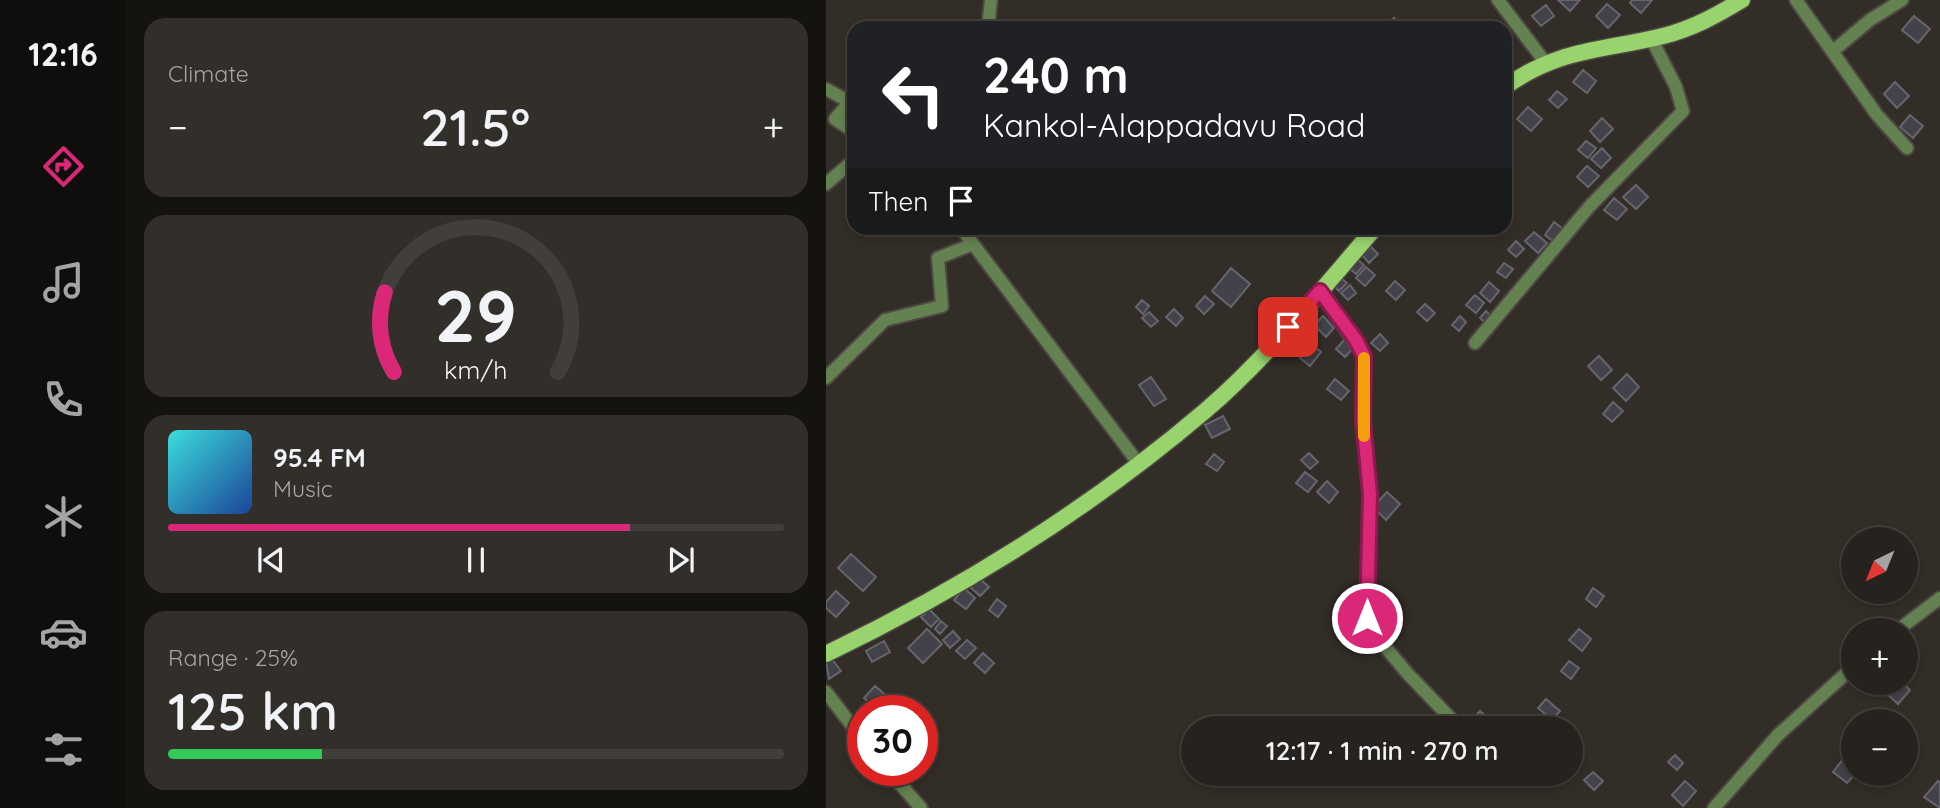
<!DOCTYPE html>
<meta charset="utf-8">
<style>
:root{--surface:#26221d;--page:#322f2a;--text:#f1f3f6;--muted:#a4a4a4;--line:#423f3b;--accent:#db2777}
body{margin:0;font-family:Quicksand,sans-serif;background:var(--page);color:var(--text);height:100vh;display:flex;flex-direction:column;font-size:26px;white-space:nowrap}
*{box-sizing:border-box;margin:0}
p{font-size:23px;color:var(--muted)}
.icon{flex:none;width:38px;height:38px;fill:none;stroke:currentColor;stroke-width:2;stroke-linecap:round;stroke-linejoin:round}
.map{position:relative;flex:1;overflow:hidden}
.sheet{display:flex;flex-direction:column;gap:18px;padding:18px;background:#151310;width:700px}
.sheet>*{flex:none}
.banner{position:absolute;left:21px;top:21px;width:665px;height:214px;border-radius:21px;box-shadow:0 4px 10px #0003,0 0 0 2px var(--line);background:#202124;color:#fff;overflow:hidden}
.needle{width:46px;rotate:223deg}
.tools{position:absolute;left:1015px;top:527px;display:grid;gap:14px}
.tools a{display:grid;place-items:center;width:77px;height:77px;border-radius:50%;background:var(--surface);box-shadow:0 4px 10px #0003,0 0 0 2px var(--line);font-size:35px}
.speed{position:absolute;left:21px;top:695px;display:flex;gap:14px;font-size:35px;font-weight:700;text-align:center}
.speed>*{display:grid;place-content:center;width:91px;height:91px;border-radius:50%;background:var(--surface);box-shadow:0 4px 10px #0003,0 0 0 2px var(--line);line-height:1}
.speed .limit{border:10px solid #d22;background:#fff;color:#111}
.pin{position:absolute;display:grid;place-items:center;width:60px;height:60px;color:#fff;margin:-30px;border-radius:14px;box-shadow:0 4px 10px #0006}
.me{position:absolute;width:77px;margin:-38px;rotate:0deg;stroke-linejoin:round;filter:drop-shadow(0 0 5px #0008)}
.turn{display:flex;align-items:center;gap:24px;height:147px;padding:0 21px;font-size:32px}
.turn .icon{width:91px;height:91px;stroke-width:2.5}
.turn b{display:block;font-size:49px;line-height:60px}
.then{display:flex;align-items:center;height:66px;padding:0 21px;background:#0003;gap:14px;font-size:26px}
.big{font-size:52px;font-weight:600;line-height:1.1}
.sheet .widget{flex:1;display:flex;flex-direction:column;justify-content:center;gap:10px;min-width:0;padding:0 24px;border-radius:21px;background:var(--page)}
.sheet .dial{align-items:center;gap:0}
.dial svg{height:182px;overflow:visible;fill:none;stroke:var(--line);stroke-width:7;stroke-linecap:round;text-anchor:middle}
.dial text{fill:var(--text);stroke:none}
.song{display:flex;align-items:center;gap:21px}
.cover{width:84px;height:84px;border-radius:10px;background:linear-gradient(135deg,hsl(180 70% 55%),hsl(220 70% 35%))}
.played{height:7px;border-radius:4px;background:linear-gradient(90deg,var(--accent) 75%,var(--line) 75%)}
.keys{display:flex;justify-content:space-around;direction:ltr}
.heat{display:flex;justify-content:space-between;align-items:center;font-size:38px;direction:ltr}
.charge{height:10px;border-radius:5px;background:linear-gradient(90deg,#34c759 25%,var(--line) 0)}
.trip{position:absolute;left:355px;top:716px;width:402px;height:70px;border-radius:35px;background:var(--surface);box-shadow:0 4px 10px #0003,0 0 0 2px var(--line);font-weight:600;line-height:70px;text-align:center}
main{display:flex;flex:1;min-height:0}
.tab-bar{display:flex;flex-direction:column;width:126px;justify-content:space-around;align-items:center;background:#0f0e0c;color:var(--muted)}
.tab-bar .icon{width:49px;height:49px}
.tab-bar .selected{color:var(--accent)}
.tab-bar b{font-size:32px;color:var(--text)}
.map>svg:first-child{display:block}
.building{fill:#43424a;stroke:#66656e;stroke-width:2}
.lines{fill:none;stroke-linecap:round;stroke-linejoin:round}
.minor-casing{stroke:#4e4842;stroke-width:16}
.major-casing{stroke:#4e4842;stroke-width:19}
.minor{stroke:#648151;stroke-width:12}
.major{stroke:#98d36e;stroke-width:16}
.route-casing{stroke:#8e194d;stroke-width:18}
.route{stroke:#db2777;stroke-width:12}
.slow{stroke:#f59e0b;stroke-width:12}
</style>
<main>
<nav class="tab-bar">
<b>12:16</b>
<svg class="icon selected" aria-label="directions" viewBox="0 0 24 24"><path d="M12 3l9 9-9 9-9-9zM9 14v-3h6M13 9l2 2-2 2"/></svg>
<svg class="icon" aria-label="music" viewBox="0 0 24 24"><path d="M9 18V5l10-2v13"/><circle cx="6" cy="18" r="3"/><circle cx="16" cy="16" r="3"/></svg>
<svg class="icon" aria-label="phone" viewBox="0 0 24 24"><path d="M5 4h4l2 5-3 2q2 4 5 5l2-3 5 2v4C11 20 4 13 5 4z"/></svg>
<svg class="icon" aria-label="climate" viewBox="0 0 24 24"><path d="M12 3v18M4 7l16 10M4 17L20 7"/></svg>
<svg class="icon" aria-label="car" viewBox="0 0 24 24"><path d="M5 17H2v-5l4-1 3-4h7l3 4 3 1v5h-3M9 17h6M6 11h13"/><circle cx="7" cy="17" r="2"/><circle cx="17" cy="17" r="2"/></svg>
<svg class="icon" aria-label="filters" viewBox="0 0 24 24"><path d="M4 7h16M4 17h16"/><circle cx="9" cy="7" r="2"/><circle cx="15" cy="17" r="2"/></svg>
</nav>
<section class="sheet">
<div class="widget"><p>Climate</p>
<div class="heat"><a>−</a><b class="big">21.5°</b><a>+</a></div>
</div>
<div class="widget dial"><svg viewBox="0 0 100 80">
<path d="M14 69A42 42 0 1 1 86 69"/>
<path d="M14 69A42 42 0 0 1 10 34" stroke="#db2777"/>
<text x="50" y="56" font-size="32" font-weight="700">29</text>
<text x="50" y="72" font-size="11">km/h</text>
</svg></div>
<div class="widget">
<div class="song"><i class="cover"></i><div><b>95.4 FM</b><p>Music</p></div></div>
<div class="played"></div>
<div class="keys"><svg class="icon" aria-label="previous" viewBox="0 0 24 24"><path d="M18 5L8 12l10 7zM5 5v14"/></svg><svg class="icon" aria-label="pause" viewBox="0 0 24 24"><path d="M8 5v14M16 5v14"/></svg><svg class="icon" aria-label="next" viewBox="0 0 24 24"><path d="M6 5l10 7-10 7zM19 5v14"/></svg></div>
</div>
<div class="widget"><p>Range · 25%</p><b class="big">125 km</b><div class="charge"></div></div>
</section>
<div class="map">
<svg width="1114" height="808" viewBox="0 0 1114 808">
<rect width="100%" height="100%" fill="#332d27"/>
<!-- building -->
<path class="building" d="M 732,0 L 754,0 L 744,11 Z
M 806,0 L 826,0 L 815,13 L 804,3 Z
M 781,4 L 794,15 L 782,28 L 770,16 Z
M 720,5 L 728,16 L 715,26 L 706,16 Z
M 1088,16 L 1104,29 L 1092,43 L 1076,30 Z
M 568,18 L 576,27 L 561,28 L 559,26 Z
M 757,70 L 770,81 L 761,93 L 747,82 Z
M 1069,82 L 1083,96 L 1071,108 L 1058,94 Z
M 731,91 L 741,99 L 732,108 L 723,100 Z
M 702,107 L 716,119 L 705,131 L 691,119 Z
M 1084,115 L 1097,126 L 1087,138 L 1074,127 Z
M 776,118 L 787,129 L 774,142 L 764,131 Z
M 760,141 L 770,148 L 762,158 L 752,150 Z
M 776,148 L 785,158 L 775,168 L 765,159 Z
M 761,166 L 773,176 L 762,187 L 751,177 Z
M 810,185 L 822,197 L 810,209 L 797,197 Z
M 788,198 L 801,209 L 791,220 L 778,210 Z
M 728,222 L 737,229 L 728,242 L 719,235 Z
M 708,232 L 721,243 L 712,253 L 699,241 Z
M 690,241 L 698,249 L 690,257 L 682,250 Z
M 545,247 L 552,254 L 543,263 L 536,255 Z
M 531,259 L 538,265 L 530,274 L 523,268 Z
M 678,263 L 687,269 L 680,278 L 671,272 Z
M 540,267 L 549,275 L 539,286 L 530,278 Z
M 405,268 L 424,284 L 405,307 L 386,291 Z
M 515,278 L 521,283 L 513,291 L 508,286 Z
M 569,281 L 579,290 L 570,300 L 560,291 Z
M 663,282 L 673,291 L 664,302 L 654,293 Z
M 524,285 L 530,293 L 522,300 L 515,293 Z
M 649,295 L 658,303 L 650,313 L 640,305 Z
M 379,296 L 388,304 L 378,314 L 370,306 Z
M 316,300 L 323,306 L 317,314 L 310,307 Z
M 599,304 L 609,313 L 601,321 L 591,312 Z
M 348,309 L 357,318 L 350,326 L 340,317 Z
M 660,311 L 667,318 L 661,325 L 654,318 Z
M 323,312 L 332,321 L 325,327 L 316,318 Z
M 497,316 L 508,328 L 500,337 L 488,325 Z
M 634,316 L 640,322 L 633,331 L 626,325 Z
M 554,334 L 562,343 L 554,351 L 545,343 Z
M 519,339 L 528,347 L 519,357 L 510,349 Z
M 485,344 L 495,352 L 484,366 L 474,358 Z
M 773,356 L 786,370 L 775,380 L 762,366 Z
M 801,374 L 813,387 L 800,401 L 787,388 Z
M 325,377 L 340,399 L 328,406 L 313,385 Z
M 509,379 L 523,391 L 515,400 L 501,389 Z
M 787,402 L 797,411 L 786,422 L 777,414 Z
M 397,416 L 404,429 L 386,438 L 379,425 Z
M 483,453 L 492,462 L 484,469 L 475,460 Z
M 388,454 L 398,462 L 391,471 L 380,464 Z
M 479,472 L 491,481 L 482,492 L 470,483 Z
M 501,481 L 512,492 L 503,503 L 491,492 Z
M 561,492 L 574,504 L 560,520 L 547,507 Z
M 25,554 L 50,577 L 37,591 L 12,568 Z
M 153,578 L 163,587 L 154,596 L 144,587 Z
M 138,588 L 149,598 L 140,609 L 128,600 Z
M 767,588 L 778,596 L 770,607 L 760,599 Z
M 10,591 L 23,603 L 10,617 L 0,608 L 0,602 Z
M 171,599 L 180,606 L 172,617 L 163,610 Z
M 103,609 L 113,619 L 105,627 L 95,617 Z
M 115,621 L 121,626 L 114,634 L 109,629 Z
M 101,629 L 116,644 L 97,663 L 82,648 Z
M 753,629 L 765,639 L 756,651 L 743,640 Z
M 127,631 L 134,639 L 124,648 L 117,640 Z
M 141,640 L 150,648 L 139,659 L 130,651 Z
M 58,641 L 64,652 L 46,662 L 40,651 Z
M 157,653 L 168,663 L 159,673 L 148,663 Z
M 5,658 L 15,671 L 3,679 L 0,661 Z
M 743,661 L 753,668 L 745,679 L 735,671 Z
M 1067,682 L 1076,682 L 1084,690 L 1072,704 L 1059,692 Z
M 49,686 L 61,696 L 49,709 L 38,698 Z
M 720,699 L 734,711 L 726,720 L 712,708 Z
M 654,711 L 668,723 L 664,728 L 650,728 L 644,722 Z
M 695,716 L 708,728 L 685,728 Z
M 1021,754 L 1027,759 L 1029,774 L 1021,783 L 1007,772 Z
M 849,755 L 857,763 L 851,770 L 842,762 Z
M 96,759 L 103,766 L 89,779 L 80,770 L 96,770 Z
M 767,772 L 777,781 L 768,790 L 758,780 Z
M 642,774 L 660,774 L 649,786 L 638,777 Z
M 859,781 L 870,791 L 857,806 L 846,795 Z
M 1112,781 L 1114,783 L 1114,808 L 1098,797 Z"/>
<g class="lines">
<!-- minor casing -->
<g class="minor-casing">
<path id="minor" d="M 672,0 L 719,62
M 970,0 L 1051,115 L 1081,148
M 162,28 L 165,0
M 1007,51 L 1044,20 L 1076,0
M 0,89 L 22,101
M 28,97 L 9,119 L 28,132
M 0,184 L 28,160
M 135,228 L 313,464
M 494,291 L 538,356 L 537,420 L 544,494 L 541,618 L 555,642 L 582,674 L 634,728
M 649,343 L 763,207 L 857,111 L 850,87 L 825,38
M 0,378 L 59,320 L 116,306 L 112,258 L 147,244
M 1072,630 L 1114,598
M 0,692 L 37,740
M 62,770 L 95,808
M 679,774 L 681,775
M 888,808 L 952,735 L 1027,667"/>
</g>
<!-- major casing -->
<g class="major-casing">
<path id="major" d="M 679,87 C 733,48 777,51 837,36 C 866,29 891,15 916,0
M 0,654 C 135,589 265,508 379,411 C 442,357 495,290 549,228"/>
</g>
<!-- minor -->
<use href="#minor" class="minor"/>
<!-- major -->
<use href="#major" class="major"/>
</g>
<g class="lines">
<!-- route casing -->
<g class="route-casing">
<path id="route" d="M 462,327 L 494,291 L 530,340 L 538,356 L 537,420 L 544,494 L 541,618"/>
</g>
<!-- route -->
<use href="#route" class="route"/>
<!-- slow -->
<path class="slow" d="M 538,358 L 538,436"/>
</g>
</svg>
<div class="tools">
<a><svg class="needle" viewBox="-14 -14 28 28"><path d="M0-13l5 13h-10z" fill="#e53935"/><path d="M0 13l5-13h-10z" fill="#a4a4a4"/></svg></a>
<a>+</a>
<a>−</a>
</div>
<div class="speed"><div class="limit">30</div></div>
<div class="pin" style="left:462px;top:327px;background:#d93025"><svg class="icon" aria-label="arrive" viewBox="0 0 24 24"><path d="M6 21V4h12l-3 4 3 4H6"/></svg></div>
<svg class="me" style="left:541px;top:618px" viewBox="-20 -20 40 40"><circle r="17" fill="#db2777" stroke="#fff" stroke-width="3"/><path d="M0-11L8 9 0 5-8 9z" fill="#fff"/></svg>
<div class="trip">12:17 · 1 min · 270 m</div>
<div class="banner">
<div class="turn"><svg class="icon" aria-label="left" viewBox="0 0 24 24"><path d="M17 20v-9H6M10 6l-5 5 5 5"/></svg><div><b>240 m</b>Kankol-Alappadavu Road</div></div>
<div class="then">Then<svg class="icon" aria-label="arrive" viewBox="0 0 24 24"><path d="M6 21V4h12l-3 4 3 4H6"/></svg></div>
</div>
</div>
</main>
